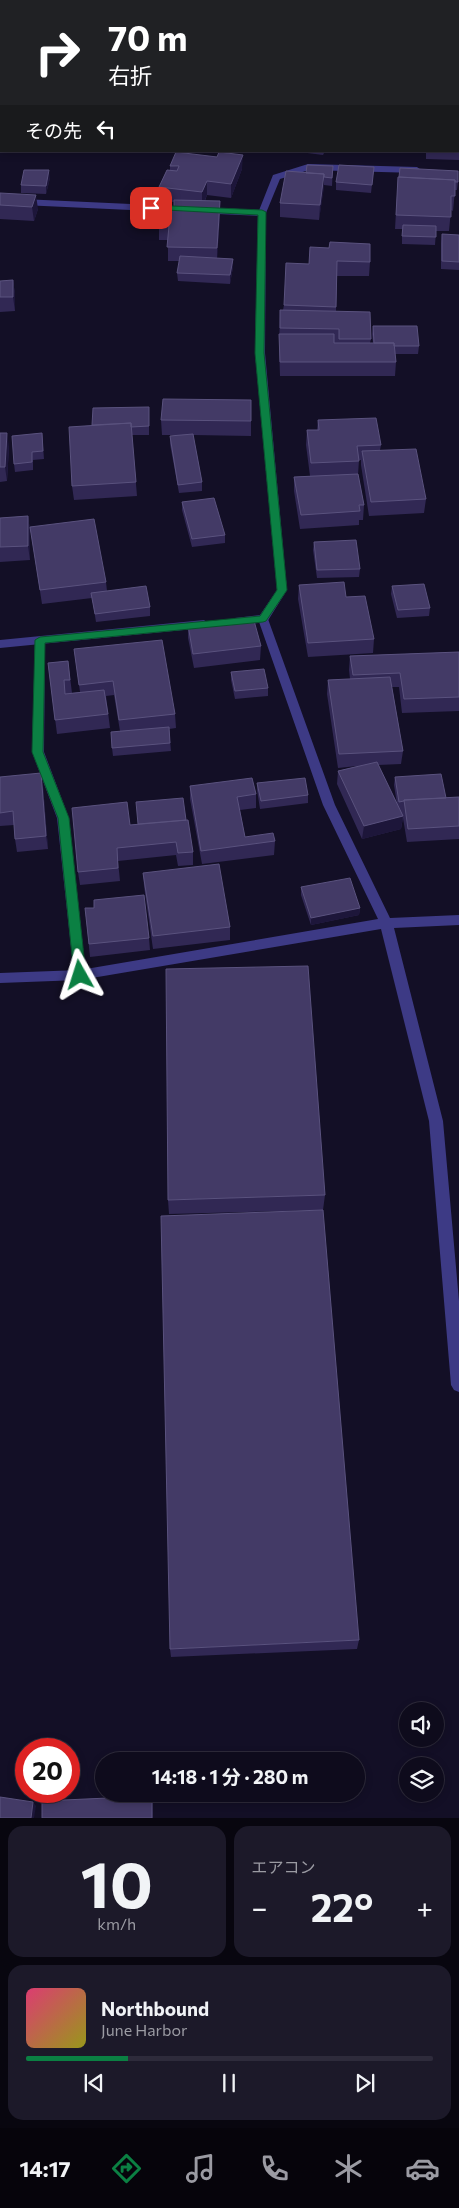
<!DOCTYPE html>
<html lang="ja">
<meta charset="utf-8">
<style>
:root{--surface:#0e0b1c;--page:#1c1929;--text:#f1f3f6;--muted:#9b9ba3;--line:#2e2b3b;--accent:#0b8043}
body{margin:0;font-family:Commissioner,"Noto Sans JP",sans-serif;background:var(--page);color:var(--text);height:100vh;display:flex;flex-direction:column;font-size:19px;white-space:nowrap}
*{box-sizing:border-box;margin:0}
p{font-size:16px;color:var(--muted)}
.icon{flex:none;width:28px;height:28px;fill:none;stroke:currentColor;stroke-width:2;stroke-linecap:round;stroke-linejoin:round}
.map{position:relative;height:1818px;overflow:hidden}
.details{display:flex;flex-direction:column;gap:8px;padding:8px;background:#08060f;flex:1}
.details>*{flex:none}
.guide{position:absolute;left:0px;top:0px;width:460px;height:152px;box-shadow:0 2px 8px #0003,0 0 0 1px var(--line);background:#202124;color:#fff;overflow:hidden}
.buttons{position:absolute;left:399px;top:1702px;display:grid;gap:10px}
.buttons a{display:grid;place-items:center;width:45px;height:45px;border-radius:50%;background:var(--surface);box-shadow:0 2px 8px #0003,0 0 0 1px var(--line);font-size:25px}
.speed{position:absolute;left:15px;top:1738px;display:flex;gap:10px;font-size:25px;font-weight:700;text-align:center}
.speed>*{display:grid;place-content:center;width:65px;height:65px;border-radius:50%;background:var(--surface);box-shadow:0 2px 8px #0003,0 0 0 1px var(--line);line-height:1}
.speed .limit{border:8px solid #d22;background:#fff;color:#111}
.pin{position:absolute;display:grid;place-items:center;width:42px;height:42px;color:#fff;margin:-21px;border-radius:10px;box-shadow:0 2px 8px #0006}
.me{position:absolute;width:55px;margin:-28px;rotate:354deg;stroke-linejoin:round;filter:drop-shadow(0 0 4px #0008)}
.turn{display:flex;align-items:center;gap:18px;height:105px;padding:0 25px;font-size:22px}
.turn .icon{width:65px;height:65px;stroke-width:2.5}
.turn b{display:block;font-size:35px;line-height:42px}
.then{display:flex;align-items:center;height:48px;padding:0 25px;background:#0003;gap:10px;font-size:19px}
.big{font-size:38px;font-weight:700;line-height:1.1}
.details .widget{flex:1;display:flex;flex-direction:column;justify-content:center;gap:8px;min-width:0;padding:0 18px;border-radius:15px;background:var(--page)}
.details .dial{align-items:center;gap:0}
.dial b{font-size:65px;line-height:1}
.song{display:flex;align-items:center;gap:15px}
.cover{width:60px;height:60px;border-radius:8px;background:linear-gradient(135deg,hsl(340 70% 55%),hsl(60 70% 35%))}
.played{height:5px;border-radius:2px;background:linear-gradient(90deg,var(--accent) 25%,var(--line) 25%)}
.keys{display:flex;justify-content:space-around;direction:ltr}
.heat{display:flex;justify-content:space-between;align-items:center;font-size:28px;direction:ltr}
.details .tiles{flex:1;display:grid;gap:8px;grid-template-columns:1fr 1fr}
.widget:last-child{grid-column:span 2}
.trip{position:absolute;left:95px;top:1752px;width:270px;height:50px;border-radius:25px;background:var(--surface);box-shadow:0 2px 8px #0003,0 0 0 1px var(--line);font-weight:700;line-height:50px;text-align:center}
.dock{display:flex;height:80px;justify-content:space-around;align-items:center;background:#06040b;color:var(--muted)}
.dock .icon{width:35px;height:35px}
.dock .on{color:var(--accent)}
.dock b{font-size:22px;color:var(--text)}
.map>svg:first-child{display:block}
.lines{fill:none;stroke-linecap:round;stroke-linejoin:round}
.service{fill:#3d3a85;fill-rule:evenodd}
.minor{fill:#3d3a85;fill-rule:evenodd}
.tertiary{fill:#3d3a85;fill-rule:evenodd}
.wall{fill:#312854}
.shaded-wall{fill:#1d163a}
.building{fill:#433a66;stroke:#5a527e}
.route{fill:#0b8043;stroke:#07532c}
</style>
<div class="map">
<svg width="459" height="1818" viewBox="0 0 459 1818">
<rect width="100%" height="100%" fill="#130f26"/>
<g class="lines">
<!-- service -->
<path class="service" d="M 0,198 L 262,210 L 266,213 L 262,216 L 0,204 Z
M 40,636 L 45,640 L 44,752 L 69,818 L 86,975 L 85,979 L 80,980 L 75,979 L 74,975 L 57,818 L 32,752 L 35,640 Z"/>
<!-- minor -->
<path class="minor" d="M 0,1 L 3,1 L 1,5 L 0,5 Z
M 263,615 L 268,619 L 335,805 L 390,918 L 459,915 L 459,925 L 394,928 L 443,1121 L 459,1301 L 459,1392 L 454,1390 L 451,1385 L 429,1121 L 381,929 L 80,980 L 0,983 L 0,973 L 80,970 L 378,919 L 323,805 L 258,619 Z"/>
<!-- tertiary -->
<path class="tertiary" d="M 308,164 L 417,167 L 421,170 L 417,173 L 309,170 L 280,179 L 266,213 L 265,353 L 287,590 L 267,622 L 239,625 L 235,624 L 234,621 L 235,618 L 260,615 L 277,590 L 255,353 L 258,213 L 273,175 Z
M 204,620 L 209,624 L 204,628 L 0,648 L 0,640 Z"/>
</g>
<!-- wall -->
<path class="wall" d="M 396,0 L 423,0 L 423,1 L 397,1 Z
M 432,0 L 459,0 L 459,4 L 459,1 L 432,1 Z
M 459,91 L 459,160 L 426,159 L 426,151 L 459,151 Z
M 0,100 L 1,100 L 1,132 L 0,133 Z
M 292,151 L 325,151 L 323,155 Z
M 170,166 L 242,169 L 231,198 L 207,195 L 205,201 L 220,201 L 220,215 L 217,258 L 233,259 L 233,267 L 230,284 L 178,281 L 177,273 L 180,261 L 168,261 L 168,240 L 159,240 L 159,226 L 174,210 L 174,202 L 160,201 L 159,187 L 170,170 Z
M 333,166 L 332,186 L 324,185 L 319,220 L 280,217 L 280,203 L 306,173 Z
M 374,167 L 371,193 L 336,190 L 336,182 Z
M 398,177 L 458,182 L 457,190 L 455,190 L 453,211 L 451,210 L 449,231 L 436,231 L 435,245 L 402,244 L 402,229 L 395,229 Z
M 50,178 L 46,194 L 21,193 L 21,185 Z
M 0,193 L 38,209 L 34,221 L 0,219 Z
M 442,234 L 459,235 L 459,270 L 441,269 L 441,243 Z
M 310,247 L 370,262 L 369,276 L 337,276 L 336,311 L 371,339 L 370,343 L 373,343 L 372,334 L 373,326 L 419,346 L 418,354 L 395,354 L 396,362 L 395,376 L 280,376 L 279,348 L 280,310 L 283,310 L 284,305 L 309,264 Z
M 13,280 L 15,294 L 15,311 L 0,312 L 0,281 Z
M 251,400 L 251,436 L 193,435 L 202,482 L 202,491 L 179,493 L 170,444 L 170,436 L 180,435 L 162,435 L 161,420 Z
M 149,407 L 149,435 L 132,435 L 137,496 L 74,500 L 72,486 L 92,425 Z
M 318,420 L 381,445 L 380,450 L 426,499 L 424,513 L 369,516 L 361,465 L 361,460 L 359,460 L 358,475 L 364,505 L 363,520 L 359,520 L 359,525 L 300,529 L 294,491 L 294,477 L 310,476 L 306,445 L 307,430 L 317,430 Z
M 0,433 L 9,447 L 7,481 L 0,482 Z
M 42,433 L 44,459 L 33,460 L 33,470 L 15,472 L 14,464 Z
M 182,502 L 225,535 L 225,543 L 192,547 L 182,510 Z
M 28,516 L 30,530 L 30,560 L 0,562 L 0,518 Z
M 30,527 L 106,582 L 107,591 L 150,607 L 150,616 L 96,622 L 92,598 L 42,604 Z
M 314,542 L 360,569 L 359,577 L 317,578 L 313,550 Z
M 299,585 L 346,597 L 374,639 L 373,653 L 308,657 L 298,599 Z
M 392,586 L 430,608 L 429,616 L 397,618 L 391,594 Z
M 188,625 L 261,646 L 260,660 L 194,668 L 188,638 Z
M 74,649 L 175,714 L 176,728 L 169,729 L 171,751 L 113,756 L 112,748 L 120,731 L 114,695 L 106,696 L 110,728 L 57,734 L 48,663 L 68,661 L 72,693 L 80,692 Z
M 459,652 L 459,711 L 402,713 L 399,687 L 392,687 L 403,751 L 401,764 L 378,765 L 397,804 L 394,785 L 395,777 L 446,798 L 459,797 L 459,839 L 407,842 L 403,818 L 401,829 L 362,839 L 337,784 L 338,771 L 357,766 L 338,768 L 327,694 L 328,680 L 350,679 L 349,670 L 350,656 Z
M 231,672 L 268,688 L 268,696 L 235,699 L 231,680 Z
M 0,777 L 43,786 L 48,849 L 17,852 L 15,839 L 14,825 L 0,826 Z
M 257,783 L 308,795 L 308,803 L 260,809 L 257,790 Z
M 190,786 L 256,794 L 256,808 L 240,810 L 245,837 L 275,841 L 274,855 L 202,864 L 190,799 Z
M 186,820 L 193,852 L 193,865 L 178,866 L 176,855 L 118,861 L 120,881 L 80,885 L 78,872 L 130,825 Z
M 143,873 L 230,927 L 230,940 L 153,949 L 144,886 Z
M 301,887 L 360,908 L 359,915 L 311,925 L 301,895 Z
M 85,908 L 149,938 L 150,950 L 90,957 Z
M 325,1195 L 323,1210 L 169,1214 L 168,1200 Z
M 359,1640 L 357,1649 L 171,1657 L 170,1649 Z"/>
<!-- shaded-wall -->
<path class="shaded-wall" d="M 243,155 L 242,169 L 231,198 L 231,184 Z
M 49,170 L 50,178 L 46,194 L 46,186 Z
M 324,174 L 324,188 L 319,220 L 320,205 Z
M 207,181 L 207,195 L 202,206 L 202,192 Z
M 36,195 L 38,209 L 34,221 L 32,207 Z
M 220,201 L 220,215 L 217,262 L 217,248 Z
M 233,259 L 233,267 L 230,284 L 230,275 Z
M 13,280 L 15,294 L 15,311 L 13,297 Z
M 7,433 L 9,447 L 7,481 L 5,467 Z
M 28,516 L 30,530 L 30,560 L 28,546 Z
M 41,773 L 43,786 L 48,849 L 46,836 Z
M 403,816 L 401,829 L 362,839 L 364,826 Z
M 360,908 L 359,915 L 311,925 L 311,918 Z
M 152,1796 L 153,1801 L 153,1818 L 152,1818 Z
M 33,1802 L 36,1806 L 34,1818 L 31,1818 Z"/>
<!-- building -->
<path class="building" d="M 0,100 L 1,100 L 1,115 L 0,115 Z
M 176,152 L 217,157 L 219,152 L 243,155 L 231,184 L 207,181 L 202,192 L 159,187 L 167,170 L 177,171 L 179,166 L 170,166 Z
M 307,165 L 333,166 L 332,178 L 324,177 L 324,174 L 306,173 Z
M 339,165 L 374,167 L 372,185 L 336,182 Z
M 400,168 L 458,171 L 458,182 L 455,182 L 455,180 L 399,177 Z
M 24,170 L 49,170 L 46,186 L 21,185 Z
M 286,171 L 324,174 L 320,205 L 280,203 Z
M 398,177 L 455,180 L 455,196 L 451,196 L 451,217 L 396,215 Z
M 0,193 L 36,195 L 32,207 L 0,205 Z
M 174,200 L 220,201 L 217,248 L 167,247 L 169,226 L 159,226 L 159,219 L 166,219 L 167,210 L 174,210 Z
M 403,225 L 436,226 L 436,237 L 402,236 Z
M 442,234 L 459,235 L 459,262 L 442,261 Z
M 330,242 L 370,244 L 370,262 L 337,261 L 336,307 L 284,305 L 286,263 L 309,264 L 310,247 L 329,248 Z
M 180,256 L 233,259 L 230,275 L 177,273 Z
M 13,280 L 13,297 L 0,297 L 0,281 Z
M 280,310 L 370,312 L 371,339 L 339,339 L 339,329 L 280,328 Z
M 373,326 L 417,326 L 419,346 L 394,346 L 394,343 L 374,343 Z
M 279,334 L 334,334 L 334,343 L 394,343 L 396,362 L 280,362 Z
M 163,399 L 251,400 L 251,421 L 161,420 Z
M 149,407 L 149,426 L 131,427 L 131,423 L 92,425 L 93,408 Z
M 376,418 L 381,445 L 357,446 L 359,461 L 311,463 L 307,430 L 319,430 L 318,420 Z
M 131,423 L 136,482 L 72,486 L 69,427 Z
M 0,433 L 7,433 L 5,467 L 0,467 Z
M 42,433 L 43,451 L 32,452 L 32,462 L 14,464 L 12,436 Z
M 193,434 L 202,482 L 178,485 L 170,436 Z
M 416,449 L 426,499 L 371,502 L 362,451 Z
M 358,474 L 364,505 L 359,505 L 360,511 L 301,515 L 294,477 Z
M 214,498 L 225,535 L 192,539 L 182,502 Z
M 28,516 L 28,546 L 0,547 L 0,518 Z
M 94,519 L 106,582 L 40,590 L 30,527 Z
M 356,540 L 360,569 L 317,570 L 314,542 Z
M 344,582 L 346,597 L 365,596 L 374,639 L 308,643 L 299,585 Z
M 424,584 L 430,608 L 398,610 L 392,586 Z
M 146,586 L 150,607 L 95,614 L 91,593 Z
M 253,617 L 261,646 L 193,654 L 188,625 Z
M 162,640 L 175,714 L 119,720 L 113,681 L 79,685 L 74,649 Z
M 459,652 L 459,697 L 404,699 L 400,673 L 353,675 L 350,656 Z
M 68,661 L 70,680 L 64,680 L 65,694 L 104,690 L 108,714 L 55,720 L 48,663 Z
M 264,669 L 268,688 L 235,691 L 231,672 Z
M 390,677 L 403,751 L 339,754 L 328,680 Z
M 169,727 L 170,743 L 112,748 L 111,732 Z
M 377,762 L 403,816 L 364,826 L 338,771 Z
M 41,773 L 46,836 L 15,839 L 13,811 L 0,813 L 0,777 Z
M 441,774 L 446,798 L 404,800 L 404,801 L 399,802 L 395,777 Z
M 252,778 L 256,794 L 237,797 L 245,837 L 273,833 L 275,841 L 201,851 L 190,786 Z
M 305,778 L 308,795 L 261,801 L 257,783 Z
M 459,797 L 459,826 L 408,829 L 404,800 Z
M 183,798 L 186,820 L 138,824 L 136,802 Z
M 127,802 L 130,825 L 188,820 L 193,852 L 178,853 L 176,842 L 117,848 L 118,868 L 78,872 L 72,808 Z
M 219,864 L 230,927 L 153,936 L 143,873 Z
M 350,878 L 360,908 L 311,918 L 301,887 Z
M 144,895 L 149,938 L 89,944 L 85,908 L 94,908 L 94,900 Z
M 308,966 L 325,1195 L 168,1200 L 166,969 Z
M 323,1210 L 359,1640 L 170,1649 L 161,1216 Z
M 152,1796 L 152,1818 L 42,1818 L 42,1801 Z
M 0,1797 L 33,1802 L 31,1818 L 0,1818 Z"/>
<!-- route -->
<path class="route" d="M 151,205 L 262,210 L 266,212 L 264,353 L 287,590 L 266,621 L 263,622 L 45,643 L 43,752 L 69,818 L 86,975 L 80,980 L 74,975 L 58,818 L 32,752 L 35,640 L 40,637 L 260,616 L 277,590 L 255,353 L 258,215 L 148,209 L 147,208 Z"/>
</svg>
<div class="buttons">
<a><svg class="icon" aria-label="sound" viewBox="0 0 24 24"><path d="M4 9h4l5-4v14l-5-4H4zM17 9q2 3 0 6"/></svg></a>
<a><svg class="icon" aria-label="layers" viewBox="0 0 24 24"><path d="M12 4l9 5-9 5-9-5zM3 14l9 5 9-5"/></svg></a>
</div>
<div class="speed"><div class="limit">20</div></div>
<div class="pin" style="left:151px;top:208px;background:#d93025"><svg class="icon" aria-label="arrive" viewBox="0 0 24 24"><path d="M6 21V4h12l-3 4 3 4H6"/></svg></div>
<svg class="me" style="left:80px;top:975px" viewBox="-20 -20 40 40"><path d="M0-17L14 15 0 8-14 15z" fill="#0b8043" stroke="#fff" stroke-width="4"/></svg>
<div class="trip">14:18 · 1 分 · 280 m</div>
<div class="guide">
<div class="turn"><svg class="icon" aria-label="right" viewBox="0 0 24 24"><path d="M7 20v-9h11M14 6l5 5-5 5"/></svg><div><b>70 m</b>右折</div></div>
<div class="then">その先<svg class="icon" aria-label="left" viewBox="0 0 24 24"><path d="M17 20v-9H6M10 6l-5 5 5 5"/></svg></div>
</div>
</div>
<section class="details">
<div class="tiles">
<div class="widget dial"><b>10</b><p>km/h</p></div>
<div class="widget"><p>エアコン</p>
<div class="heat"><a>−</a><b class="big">22°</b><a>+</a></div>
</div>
<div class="widget">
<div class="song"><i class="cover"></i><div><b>Northbound</b><p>June Harbor</p></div></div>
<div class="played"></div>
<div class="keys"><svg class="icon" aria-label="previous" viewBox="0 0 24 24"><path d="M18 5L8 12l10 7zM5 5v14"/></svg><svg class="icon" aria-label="pause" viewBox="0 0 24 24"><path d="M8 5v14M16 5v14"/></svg><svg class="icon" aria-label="next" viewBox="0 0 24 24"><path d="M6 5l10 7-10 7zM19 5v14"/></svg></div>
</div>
</div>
</section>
<nav class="dock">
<b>14:17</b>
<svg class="icon on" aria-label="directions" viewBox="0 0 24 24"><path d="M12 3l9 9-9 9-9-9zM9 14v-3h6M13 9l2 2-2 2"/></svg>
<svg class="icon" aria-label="music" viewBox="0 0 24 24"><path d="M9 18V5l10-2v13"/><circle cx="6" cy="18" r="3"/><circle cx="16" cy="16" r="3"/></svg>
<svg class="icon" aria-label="phone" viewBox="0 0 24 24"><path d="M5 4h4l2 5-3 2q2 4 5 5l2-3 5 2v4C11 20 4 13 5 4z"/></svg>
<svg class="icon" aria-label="climate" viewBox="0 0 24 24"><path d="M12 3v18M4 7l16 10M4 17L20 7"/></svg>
<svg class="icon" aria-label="car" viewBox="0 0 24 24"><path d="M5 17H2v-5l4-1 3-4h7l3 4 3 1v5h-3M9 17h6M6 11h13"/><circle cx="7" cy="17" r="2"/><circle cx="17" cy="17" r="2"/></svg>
</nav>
